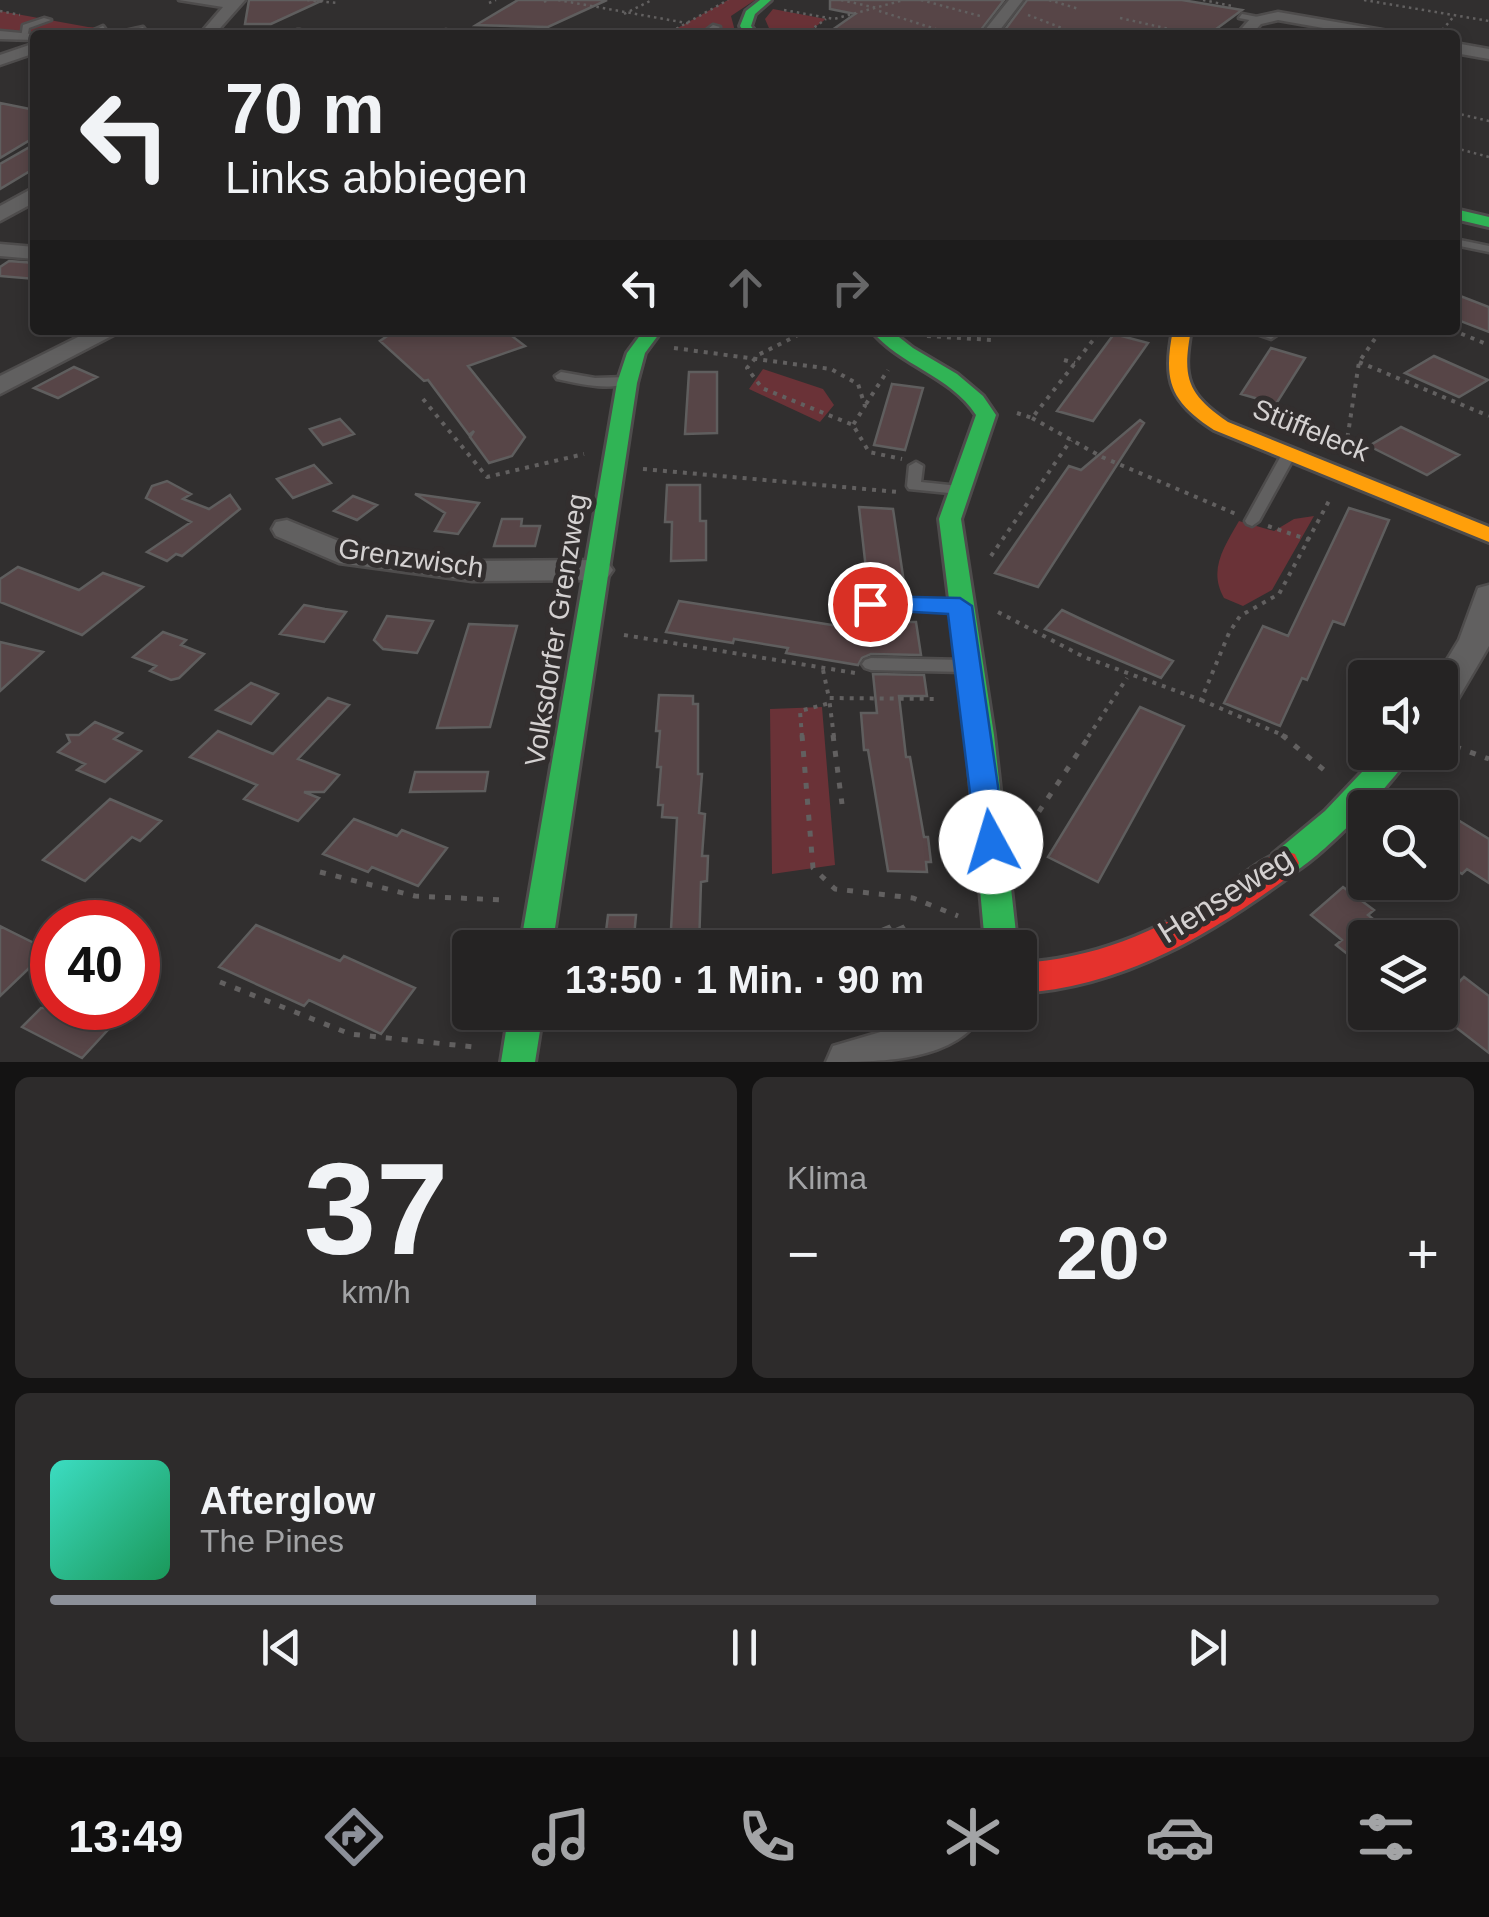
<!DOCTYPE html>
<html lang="de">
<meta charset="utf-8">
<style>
:root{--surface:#252323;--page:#2d2b2b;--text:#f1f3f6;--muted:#a3a4a6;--line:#424041;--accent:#8c9099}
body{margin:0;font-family:Helvetica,sans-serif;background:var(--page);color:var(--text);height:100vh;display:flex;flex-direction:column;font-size:38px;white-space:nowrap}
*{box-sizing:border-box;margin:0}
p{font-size:32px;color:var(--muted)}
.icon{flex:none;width:55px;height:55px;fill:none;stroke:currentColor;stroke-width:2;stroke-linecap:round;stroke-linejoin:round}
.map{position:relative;height:1062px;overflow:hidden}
.side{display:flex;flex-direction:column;gap:15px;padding:15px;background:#141313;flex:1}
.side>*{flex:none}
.banner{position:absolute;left:30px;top:30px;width:1430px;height:305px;border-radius:10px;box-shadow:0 5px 15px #0003,0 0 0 2px var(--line);background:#252323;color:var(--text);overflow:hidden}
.tools{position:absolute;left:1348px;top:660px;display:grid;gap:20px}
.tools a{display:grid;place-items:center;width:110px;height:110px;border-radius:10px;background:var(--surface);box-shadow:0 5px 15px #0003,0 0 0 2px var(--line);font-size:50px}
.speed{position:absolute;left:30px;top:900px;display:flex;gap:20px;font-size:50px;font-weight:700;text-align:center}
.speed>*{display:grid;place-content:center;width:130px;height:130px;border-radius:50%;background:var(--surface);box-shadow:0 5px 15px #0003,0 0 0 2px var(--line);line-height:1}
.speed .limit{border:15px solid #d22;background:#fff;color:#111}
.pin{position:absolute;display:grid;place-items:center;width:85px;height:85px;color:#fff;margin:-42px;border:5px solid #fff;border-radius:50%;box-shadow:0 2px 10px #0007}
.me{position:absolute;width:110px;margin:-55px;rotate:354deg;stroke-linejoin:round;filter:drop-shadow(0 0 8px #0008)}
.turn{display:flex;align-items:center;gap:35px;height:210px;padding:0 30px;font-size:45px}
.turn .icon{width:130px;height:130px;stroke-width:2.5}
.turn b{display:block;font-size:70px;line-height:85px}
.lanes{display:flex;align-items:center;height:95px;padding:0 30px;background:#0003;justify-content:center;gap:50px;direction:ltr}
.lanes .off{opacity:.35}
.big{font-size:75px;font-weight:600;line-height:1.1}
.side .widget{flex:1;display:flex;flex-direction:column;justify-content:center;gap:15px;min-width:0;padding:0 35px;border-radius:15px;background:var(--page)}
.side .dial{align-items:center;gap:0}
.dial b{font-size:130px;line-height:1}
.song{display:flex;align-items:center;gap:30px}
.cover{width:120px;height:120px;border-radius:15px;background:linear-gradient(135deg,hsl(170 70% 55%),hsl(150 70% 35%))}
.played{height:10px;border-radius:5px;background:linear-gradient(90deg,var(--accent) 35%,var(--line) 35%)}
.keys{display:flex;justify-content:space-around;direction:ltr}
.heat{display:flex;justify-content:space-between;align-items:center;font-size:55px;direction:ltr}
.side .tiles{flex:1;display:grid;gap:15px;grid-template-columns:1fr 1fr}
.widget:last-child{grid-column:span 2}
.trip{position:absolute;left:452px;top:930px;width:585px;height:100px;border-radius:10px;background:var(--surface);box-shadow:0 5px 15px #0003,0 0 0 2px var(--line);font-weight:600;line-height:100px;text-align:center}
.tab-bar{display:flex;height:160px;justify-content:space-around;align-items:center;background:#0f0e0e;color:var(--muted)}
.tab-bar .icon{width:70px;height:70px}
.tab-bar .selected{color:var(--accent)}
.tab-bar b{font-size:45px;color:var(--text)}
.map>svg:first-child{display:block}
.green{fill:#6a3237}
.building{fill:#574547;stroke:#5f5e5e;stroke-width:2.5}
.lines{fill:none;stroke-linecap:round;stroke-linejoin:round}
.lane-casing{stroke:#4e4c4c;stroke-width:5}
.street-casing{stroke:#4e4c4c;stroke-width:5}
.fast-casing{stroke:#4e4c4c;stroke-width:6}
.slow-casing{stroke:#4e4c4c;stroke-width:6}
.jam-casing{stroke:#4e4c4c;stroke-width:6}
.path-far2{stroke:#626060;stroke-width:2.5;stroke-dasharray:2.5 4;stroke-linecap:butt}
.path-far1{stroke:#626060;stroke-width:4;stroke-dasharray:4 6;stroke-linecap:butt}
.path{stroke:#626060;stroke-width:5;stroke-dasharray:6 10;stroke-linecap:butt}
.lane{fill:#616060;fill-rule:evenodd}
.street{fill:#616060;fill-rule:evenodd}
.fast{fill:#30b455;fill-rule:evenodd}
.slow{fill:#ff9f0a;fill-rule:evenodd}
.jam{fill:#e5322d;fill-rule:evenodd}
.route{fill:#1a73e8;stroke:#114b97;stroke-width:2.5}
.labels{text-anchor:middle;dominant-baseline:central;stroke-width:10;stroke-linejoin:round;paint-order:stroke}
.street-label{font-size:28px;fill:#d4d1d1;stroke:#322e2e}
.near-street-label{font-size:32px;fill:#d4d1d1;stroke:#322e2e}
</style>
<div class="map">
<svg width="1489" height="1062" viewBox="0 0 1489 1062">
<rect width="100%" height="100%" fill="#312f2f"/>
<!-- green -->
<path class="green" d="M 728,0 L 755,0 L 731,16 L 736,35 L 665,35 Z
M 773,9 L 826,19 L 804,35 L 772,35 L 765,19 Z
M 0,11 L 88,27 L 127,29 L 577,35 L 0,35 Z
M 763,369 L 823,389 L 834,405 L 820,422 L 749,389 Z
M 1314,516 L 1272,590 L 1243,606 L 1224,598 C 1208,570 1224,547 1239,521 L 1274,531 L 1294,519 Z
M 822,707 L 835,865 L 772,874 L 770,709 Z"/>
<!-- building -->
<path class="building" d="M 249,0 L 323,0 L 271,24 L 245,24 Z
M 518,0 L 607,0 L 548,27 L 476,25 Z
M 830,0 L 1004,0 L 977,35 L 825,35 L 855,14 L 830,9 Z
M 1027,0 L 1182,0 L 1242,10 L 1208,35 L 1001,35 Z
M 0,103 L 35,110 L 35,137 L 0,158 Z
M 35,144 L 35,168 L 0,189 L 0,164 Z
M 9,261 L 35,263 L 35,279 L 0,276 L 0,267 Z
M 1455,294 L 1489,307 L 1489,332 L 1455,319 Z
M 396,330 L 504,330 L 525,346 L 468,366 L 525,437 L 512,456 L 489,463 L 470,437 L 474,431 L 469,435 L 428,380 L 424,381 L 380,341 Z
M 1114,334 L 1148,343 L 1093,421 L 1057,411 Z
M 1271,348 L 1305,358 L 1276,404 L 1241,394 Z
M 1434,356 L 1488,380 L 1459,397 L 1405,373 Z
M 74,367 L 97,377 L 58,398 L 34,388 Z
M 689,372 L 717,372 L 717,433 L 685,434 Z
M 892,384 L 923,388 L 905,450 L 874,445 Z
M 340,419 L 354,434 L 323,445 L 310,429 Z
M 1140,420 L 1144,423 L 1038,587 L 995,573 L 1069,466 L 1081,470 Z
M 1401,427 L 1459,455 L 1427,475 L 1369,446 Z
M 314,465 L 331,483 L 293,498 L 277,479 Z
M 167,481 L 191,494 L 183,499 L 209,509 L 230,495 L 240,509 L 182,556 L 176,554 L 167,561 L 147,552 L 191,522 L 146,498 L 152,486 Z
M 667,485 L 700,485 L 700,521 L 706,521 L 706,560 L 671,561 L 672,522 L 665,522 Z
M 415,494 L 479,503 L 458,534 L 435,531 L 445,513 Z
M 353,496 L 377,505 L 357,520 L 334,511 Z
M 859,507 L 893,509 L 906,596 L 875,595 L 878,587 L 868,587 Z
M 1349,508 L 1389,520 L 1344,625 L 1333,621 L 1307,680 L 1302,678 L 1280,726 L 1224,703 L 1263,626 L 1288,636 Z
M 502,519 L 522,519 L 521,526 L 540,526 L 535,546 L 494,546 Z
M 18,567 L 79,590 L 103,573 L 143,587 L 82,635 L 0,602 L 0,579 Z
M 679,601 L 864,630 L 870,612 L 907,613 L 908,622 L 916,622 L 921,655 L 871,654 L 862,658 L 858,665 L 786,653 L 788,648 L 734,639 L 733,643 L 666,632 Z
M 304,605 L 325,609 L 346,612 L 324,642 L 280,634 Z
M 1062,610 L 1083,620 L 1173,661 L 1161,678 L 1045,629 Z
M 387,616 L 433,621 L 417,653 L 383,649 L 374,640 Z
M 469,624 L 517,626 L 490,727 L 437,728 Z
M 163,632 L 186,640 L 181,645 L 204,654 L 179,678 L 171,680 L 150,671 L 156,666 L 133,657 Z
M 0,642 L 43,652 L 0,691 Z
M 873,674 L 924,675 L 927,696 L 899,696 L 906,757 L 910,757 L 924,837 L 928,837 L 931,862 L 926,862 L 927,872 L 888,871 L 868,750 L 864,750 L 861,713 L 877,713 Z
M 251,683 L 278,694 L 251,724 L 216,710 Z
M 659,695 L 693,696 L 693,704 L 698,704 L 698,774 L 702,774 L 699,813 L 705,814 L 702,856 L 708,856 L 707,881 L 701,882 L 699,948 L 670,948 L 677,818 L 662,817 L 663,805 L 658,805 L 661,767 L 657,767 L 660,731 L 656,731 Z
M 328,698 L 349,705 L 298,759 L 339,775 L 324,792 L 304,792 L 319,798 L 298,821 L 244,799 L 257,785 L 190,757 L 218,731 L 273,754 Z
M 1140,707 L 1184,726 L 1098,882 L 1048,857 Z
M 95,722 L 122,733 L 114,739 L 141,751 L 105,782 L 77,770 L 85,764 L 58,752 L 70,742 L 67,735 L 79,735 Z
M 415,772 L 488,772 L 485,791 L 410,792 Z
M 110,799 L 161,821 L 140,841 L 132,837 L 85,881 L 43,860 Z
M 1440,809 L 1489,839 L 1489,883 L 1467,869 L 1462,874 L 1440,860 Z
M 354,819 L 397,836 L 402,830 L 447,848 L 418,886 L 372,867 L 368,872 L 323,854 Z
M 1343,887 L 1374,910 L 1368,915 L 1397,938 L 1365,938 L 1365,968 L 1336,945 L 1342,940 L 1311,915 Z
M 608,915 L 636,915 L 633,948 L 604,948 Z
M 256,925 L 340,961 L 344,956 L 415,988 L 381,1034 L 309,1000 L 304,1006 L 219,967 Z
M 0,926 L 48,950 L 0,996 Z
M 889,926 L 892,931 L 903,926 L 917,948 L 837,948 Z
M 1440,970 L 1458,983 L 1464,977 L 1489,996 L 1489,1053 L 1440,1015 Z
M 41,1008 L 128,1008 L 82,1058 L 22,1027 Z"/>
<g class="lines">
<!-- lane casing -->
<g class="lane-casing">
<path id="lane" d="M 1242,14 L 1263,18 L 1264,20 L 1260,22 L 1239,18 Z
M 44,18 L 51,20 L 29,28 L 27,38 L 21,38 L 23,25 Z
M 713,25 L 720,27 L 709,35 L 700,35 Z
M 103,26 L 106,30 L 93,35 L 83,35 Z
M 143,27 L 146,31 L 115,35 L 116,33 Z
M 297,30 L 300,30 L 304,32 L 301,35 L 293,35 Z
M 446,30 L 450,32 L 446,35 L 437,35 Z
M 361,31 L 367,31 L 368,33 L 359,35 Z
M 393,31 L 396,35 L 385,35 Z
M 499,31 L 502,35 L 491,35 Z
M 548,32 L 553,35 L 545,35 Z
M 574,33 L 578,33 L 579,35 L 570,35 Z
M 1455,239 L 1489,246 L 1489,252 L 1455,245 Z
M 1245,330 L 1265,330 L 1277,335 L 1271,339 Z
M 561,372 L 595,378 L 627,377 L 633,381 C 612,392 580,384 557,379 L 555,376 Z
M 1289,450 L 1296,454 L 1259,521 L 1252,526 L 1247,524 L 1245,521 L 1282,454 Z
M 916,462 L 923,466 L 921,482 L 959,486 L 966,490 L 959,494 L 909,489 L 907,486 L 909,466 Z
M 870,599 L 956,601 L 964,606 L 956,611 L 864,608 L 862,604 Z
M 871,658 L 965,660 L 971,662 L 974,666 L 971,670 L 965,672 L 871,670 L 865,668 L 862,664 L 865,660 Z"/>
</g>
<!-- street casing -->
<g class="street-casing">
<path id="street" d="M 179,0 L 245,0 L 214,35 L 199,35 L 223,7 Z
M 1009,0 L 1023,0 L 996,35 L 981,35 Z
M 1278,12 L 1388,31 L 1395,35 L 1363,35 L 1278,20 L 1261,24 L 1251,35 L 1236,35 L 1251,18 Z
M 0,31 L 42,35 L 35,35 L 35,40 L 0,39 Z
M 35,43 L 35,53 L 0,65 L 0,55 Z
M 1455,43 L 1489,49 L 1489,59 L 1455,53 Z
M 35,187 L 35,202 L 0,221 L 0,206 Z
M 0,244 L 35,247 L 35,259 L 0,256 Z
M 92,330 L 123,330 L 0,394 L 0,376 Z
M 287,520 L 346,544 L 472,561 L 597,560 L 608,563 L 613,570 L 608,577 L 597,580 L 472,581 L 339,563 L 276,536 L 272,529 L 276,522 Z
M 1489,585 L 1489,646 L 1452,709 L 1440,713 L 1440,678 L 1436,678 L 1459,640 L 1478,588 Z
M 925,1012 L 984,1012 C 957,1062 880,1062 826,1062 L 833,1046 L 894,1028 Z"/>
</g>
<!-- fast casing -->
<g class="fast-casing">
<path id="fast" d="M 760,0 L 771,0 L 755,14 L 751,26 L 758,35 L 746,35 L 740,26 L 746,11 Z
M 1455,209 L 1489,217 L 1489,227 L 1455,219 Z
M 644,330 L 662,330 L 645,353 L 637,383 L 552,948 L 520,948 L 617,383 L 627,353 Z
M 871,330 L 890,330 L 913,348 L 957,374 L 983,396 L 996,415 L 961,519 L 994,735 L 1016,933 L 1013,948 L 981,948 L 984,933 L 966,735 L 939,519 L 976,415 C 950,375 900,366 871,330 Z
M 1381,752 L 1412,752 C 1395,782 1325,853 1296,871 C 1288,876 1282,875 1273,872 L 1269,863 L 1273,854 L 1325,811 Z
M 509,1012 L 543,1012 L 535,1062 L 501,1062 Z"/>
</g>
<!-- slow casing -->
<g class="slow-casing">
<path id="slow" d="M 1173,330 L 1191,330 C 1182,378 1187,394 1228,422 L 1489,527 L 1489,542 L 1214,430 C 1170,401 1163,381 1173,330 Z"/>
</g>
<!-- jam casing -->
<g class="jam-casing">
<path id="jam" d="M 1284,851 L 1295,854 L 1299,863 L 1295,872 C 1213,933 1124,987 1020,993 L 1020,963 C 1093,959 1156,932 1218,893 C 1239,879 1260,859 1284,851 Z"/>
</g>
<!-- path-far2 -->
<path class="path-far2" d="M 307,0 L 337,3
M 558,0 L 692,24
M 841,0 L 877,8
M 921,0 L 980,16
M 1049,0 L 1079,9
M 1203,0 L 1232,6
M 1364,0 L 1489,21
M 544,2 L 548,0
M 489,3 L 496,0
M 784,10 L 834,19 L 904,0
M 0,11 L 20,15
M 879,11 L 955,35
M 624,14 L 652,0
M 1028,15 L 1070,31
M 1120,18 L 1196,35
M 158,30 L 189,30
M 233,31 L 284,32
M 313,33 L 349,33
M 513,33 L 534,34
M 1114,34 L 1120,35
M 665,35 L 728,0
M 804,35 L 826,19
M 1438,35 L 1455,15
M 1455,113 L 1489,121
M 1455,148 L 1489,157"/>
<!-- path-far1 -->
<path class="path-far1" d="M 808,330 L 758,355 L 747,368 L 762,388 L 853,425 L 869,452 L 902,459
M 1452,330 L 1489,345
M 927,336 L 991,340
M 674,348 L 831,369 L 858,384 L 865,406 L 853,425
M 1064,360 L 1075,363
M 1359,362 L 1489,416
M 423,399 L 487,477 L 584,454
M 866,404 L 888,370
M 1017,413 L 1032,418 L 1101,330 L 1154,334
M 1032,418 L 1102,457 L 1236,514
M 1346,447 L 1359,362 L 1381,330
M 643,469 L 898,492
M 1268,526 L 1309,540
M 991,556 L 1071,440
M 998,612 L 1084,657 L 1201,700 L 1229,633 L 1240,616 L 1279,594 L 1330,499
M 624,635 L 855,673
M 823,670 L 829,698
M 1201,700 L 1287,737
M 802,737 L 800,711 L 830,703
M 834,737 L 829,698 L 939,699
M 1088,737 L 1127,678"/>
<!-- path -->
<path class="path" d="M 802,735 L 813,868 L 835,889 L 913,898 L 958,916
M 833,735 L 842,804
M 1282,735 L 1330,775
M 1440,741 L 1489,759
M 1030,825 L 1090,735
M 320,872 L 415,896 L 502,900
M 220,982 L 350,1034 L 474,1047"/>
<!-- lane -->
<use href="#lane" class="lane"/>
<!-- street -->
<use href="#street" class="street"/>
<!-- fast -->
<use href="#fast" class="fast"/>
<!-- slow -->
<use href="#slow" class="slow"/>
<!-- jam -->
<use href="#jam" class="jam"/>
</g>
<!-- route -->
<path class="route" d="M 870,596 L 960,598 L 972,606 L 1006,842 L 1002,850 L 991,854 L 980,850 L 976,842 L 948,614 L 862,609 L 858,604 L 862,598 Z"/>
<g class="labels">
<!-- street labels -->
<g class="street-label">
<text transform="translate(1311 430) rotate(22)">Stüffeleck</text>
<text transform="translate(411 558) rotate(8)">Grenzwisch</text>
<text transform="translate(556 630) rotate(-81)">Volksdorfer Grenzweg</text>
</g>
<!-- near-street labels -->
<g class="near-street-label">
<text transform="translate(1225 895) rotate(-32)">Henseweg</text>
</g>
</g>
</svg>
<div class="tools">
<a><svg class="icon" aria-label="sound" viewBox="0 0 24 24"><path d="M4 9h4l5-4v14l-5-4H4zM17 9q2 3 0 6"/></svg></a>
<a><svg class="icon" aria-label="search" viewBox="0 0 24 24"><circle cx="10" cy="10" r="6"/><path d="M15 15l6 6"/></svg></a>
<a><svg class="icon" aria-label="layers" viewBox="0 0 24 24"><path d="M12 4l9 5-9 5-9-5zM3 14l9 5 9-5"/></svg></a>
</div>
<div class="speed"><div class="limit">40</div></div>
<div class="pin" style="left:870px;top:604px;background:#d93025"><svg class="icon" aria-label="arrive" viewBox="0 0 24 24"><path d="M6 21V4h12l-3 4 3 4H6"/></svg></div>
<svg class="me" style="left:991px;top:842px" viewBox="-20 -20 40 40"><circle r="19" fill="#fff"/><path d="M0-13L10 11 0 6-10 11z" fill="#1a73e8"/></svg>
<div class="trip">13:50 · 1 Min. · 90 m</div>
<div class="banner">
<div class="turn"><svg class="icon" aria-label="left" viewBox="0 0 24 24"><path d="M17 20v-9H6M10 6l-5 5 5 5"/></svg><div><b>70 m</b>Links abbiegen</div></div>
<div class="lanes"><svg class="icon" aria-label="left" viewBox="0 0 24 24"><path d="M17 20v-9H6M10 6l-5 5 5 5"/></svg><svg class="icon off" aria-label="ahead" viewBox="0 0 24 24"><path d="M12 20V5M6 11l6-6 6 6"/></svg><svg class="icon off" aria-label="right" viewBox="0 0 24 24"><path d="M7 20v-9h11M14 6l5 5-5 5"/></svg></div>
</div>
</div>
<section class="side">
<div class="tiles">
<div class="widget dial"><b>37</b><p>km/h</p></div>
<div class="widget"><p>Klima</p>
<div class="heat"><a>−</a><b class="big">20°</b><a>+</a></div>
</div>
<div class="widget">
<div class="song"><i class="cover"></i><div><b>Afterglow</b><p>The Pines</p></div></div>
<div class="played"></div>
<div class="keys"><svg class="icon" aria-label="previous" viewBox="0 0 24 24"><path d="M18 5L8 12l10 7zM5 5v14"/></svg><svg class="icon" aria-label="pause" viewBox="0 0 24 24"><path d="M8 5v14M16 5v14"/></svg><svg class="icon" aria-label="next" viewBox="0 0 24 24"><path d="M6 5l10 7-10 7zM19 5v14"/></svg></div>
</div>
</div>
</section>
<nav class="tab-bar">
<b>13:49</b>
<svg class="icon selected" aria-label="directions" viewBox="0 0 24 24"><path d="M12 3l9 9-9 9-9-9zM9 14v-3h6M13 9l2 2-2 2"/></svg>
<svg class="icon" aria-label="music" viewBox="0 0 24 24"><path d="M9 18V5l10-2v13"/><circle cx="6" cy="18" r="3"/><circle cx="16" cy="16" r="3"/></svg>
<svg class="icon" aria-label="phone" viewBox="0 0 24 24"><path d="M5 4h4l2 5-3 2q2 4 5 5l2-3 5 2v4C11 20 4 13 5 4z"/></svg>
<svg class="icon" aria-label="climate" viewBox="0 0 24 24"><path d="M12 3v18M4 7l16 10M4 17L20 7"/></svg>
<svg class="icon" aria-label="car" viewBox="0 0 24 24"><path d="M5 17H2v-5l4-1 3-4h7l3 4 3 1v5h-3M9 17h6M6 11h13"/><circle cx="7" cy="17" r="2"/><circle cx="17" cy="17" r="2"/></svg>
<svg class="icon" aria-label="filters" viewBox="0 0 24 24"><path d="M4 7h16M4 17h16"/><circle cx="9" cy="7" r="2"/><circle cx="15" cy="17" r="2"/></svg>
</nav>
